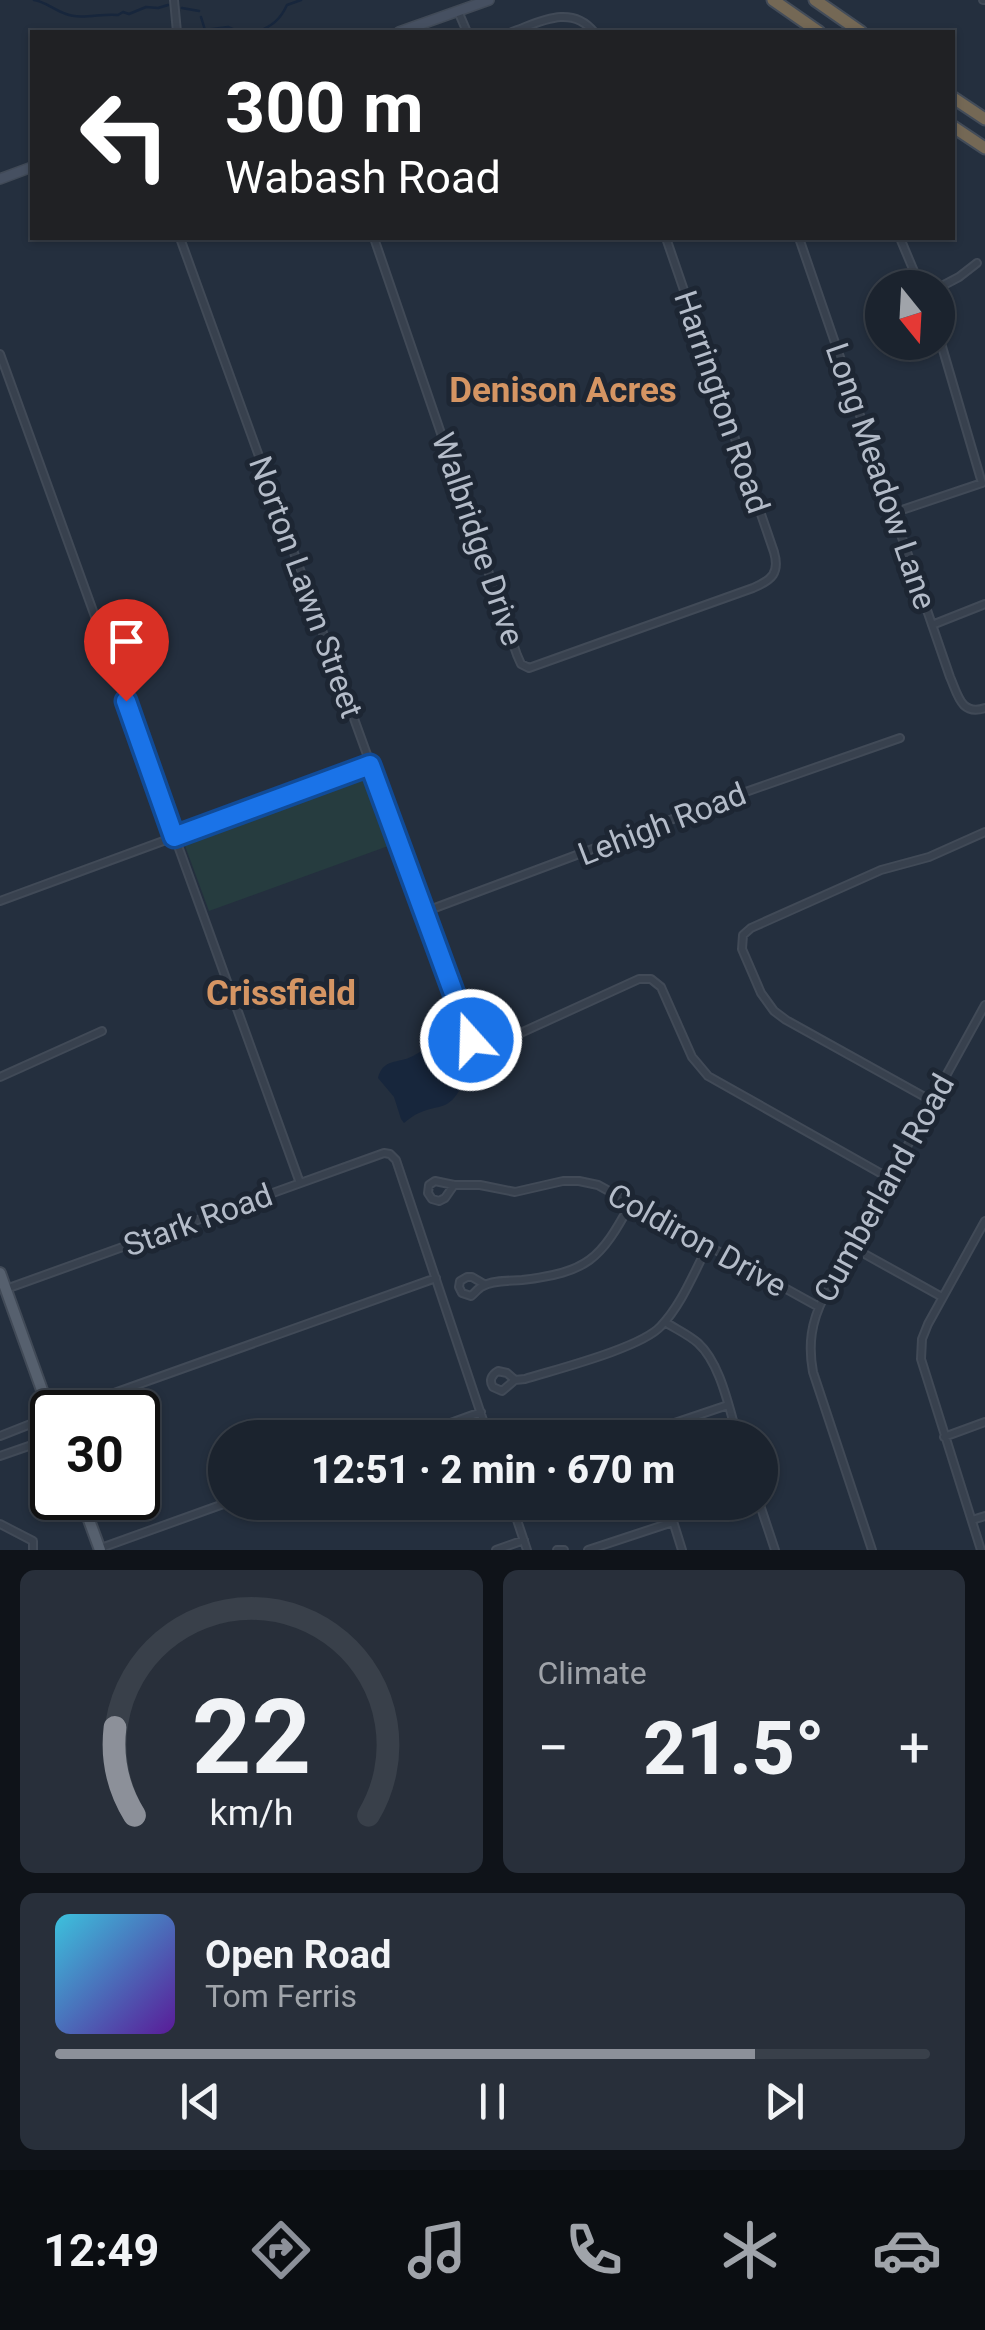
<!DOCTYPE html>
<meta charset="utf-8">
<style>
:root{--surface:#1b232e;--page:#282f3a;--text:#f1f3f6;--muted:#a0a4aa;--line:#39404a;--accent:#8c9099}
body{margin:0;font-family:Roboto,sans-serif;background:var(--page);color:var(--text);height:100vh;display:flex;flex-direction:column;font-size:38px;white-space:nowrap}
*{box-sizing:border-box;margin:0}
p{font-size:32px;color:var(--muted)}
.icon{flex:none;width:55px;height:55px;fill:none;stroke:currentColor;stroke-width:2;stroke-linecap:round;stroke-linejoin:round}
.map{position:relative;height:1550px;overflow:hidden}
.details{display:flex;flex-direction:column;gap:20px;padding:20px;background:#0f1319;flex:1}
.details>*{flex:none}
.hud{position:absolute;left:30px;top:30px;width:925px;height:210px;border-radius:0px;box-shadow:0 2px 8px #0004,0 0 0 2px var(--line);background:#202124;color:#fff;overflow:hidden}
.needle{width:65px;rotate:162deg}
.buttons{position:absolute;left:865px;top:270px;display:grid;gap:20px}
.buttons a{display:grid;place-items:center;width:90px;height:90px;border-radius:50%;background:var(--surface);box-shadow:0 2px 8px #0004,0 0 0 2px var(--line);font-size:50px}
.speed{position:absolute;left:30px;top:1390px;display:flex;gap:20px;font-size:50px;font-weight:700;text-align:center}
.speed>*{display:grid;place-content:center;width:130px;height:130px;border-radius:50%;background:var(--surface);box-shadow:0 2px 8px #0004,0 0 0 2px var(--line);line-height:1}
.speed .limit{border:5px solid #111;border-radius:15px;background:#fff;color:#111}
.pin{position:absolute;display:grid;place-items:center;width:85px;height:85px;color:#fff;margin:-102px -42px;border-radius:50% 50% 50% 0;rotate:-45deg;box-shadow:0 0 10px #0007}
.pin .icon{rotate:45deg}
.me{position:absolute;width:110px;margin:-55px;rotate:340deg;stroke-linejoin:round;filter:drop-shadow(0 0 8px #0008)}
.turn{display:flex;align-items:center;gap:35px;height:210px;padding:0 30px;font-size:45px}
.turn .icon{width:130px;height:130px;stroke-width:2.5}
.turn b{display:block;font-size:70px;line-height:85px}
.big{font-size:75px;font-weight:800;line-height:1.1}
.details .tile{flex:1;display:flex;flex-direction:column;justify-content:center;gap:15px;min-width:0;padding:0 35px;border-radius:15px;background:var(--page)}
.details .dial{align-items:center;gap:0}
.dial svg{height:260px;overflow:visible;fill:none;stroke:var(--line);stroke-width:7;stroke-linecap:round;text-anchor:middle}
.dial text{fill:var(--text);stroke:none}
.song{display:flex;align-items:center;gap:30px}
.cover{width:120px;height:120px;border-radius:15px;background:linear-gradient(135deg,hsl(190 70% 55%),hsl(270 70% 35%))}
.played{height:10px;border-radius:5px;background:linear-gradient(90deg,var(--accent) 80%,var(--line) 80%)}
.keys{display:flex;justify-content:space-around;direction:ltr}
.heat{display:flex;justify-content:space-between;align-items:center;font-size:55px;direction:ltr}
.details .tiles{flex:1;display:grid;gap:20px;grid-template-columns:1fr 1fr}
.tile:last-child{grid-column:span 2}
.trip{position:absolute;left:208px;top:1420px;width:570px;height:100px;border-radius:50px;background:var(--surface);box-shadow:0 2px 8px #0004,0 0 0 2px var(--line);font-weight:800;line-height:100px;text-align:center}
.menu{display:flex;height:160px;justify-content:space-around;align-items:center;background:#0b0e12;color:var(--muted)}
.menu .icon{width:70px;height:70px}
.menu .selected{color:var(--accent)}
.menu b{font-size:45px;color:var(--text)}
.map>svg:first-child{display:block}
.green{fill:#263c3f}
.water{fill:#17263c}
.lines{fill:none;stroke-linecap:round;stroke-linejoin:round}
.stream{stroke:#17263c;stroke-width:2.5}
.street-casing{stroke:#414a57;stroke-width:10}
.secondary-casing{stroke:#414a57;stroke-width:12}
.primary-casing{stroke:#414a57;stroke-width:14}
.highway-casing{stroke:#434c59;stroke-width:15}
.street{stroke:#38414e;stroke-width:6}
.secondary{stroke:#465061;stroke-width:9}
.primary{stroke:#56606e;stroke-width:10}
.highway{stroke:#746855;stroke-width:11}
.route-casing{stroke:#114b97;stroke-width:25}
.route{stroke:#1a73e8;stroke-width:18}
.labels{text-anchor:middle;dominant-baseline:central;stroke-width:10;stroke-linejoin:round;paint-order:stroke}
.street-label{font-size:32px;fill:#b4bcc9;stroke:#1d2633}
.neighbourhood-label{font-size:35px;font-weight:bold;fill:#d59563;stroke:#1d2633}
</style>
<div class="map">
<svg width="985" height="1550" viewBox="0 0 985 1550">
<rect width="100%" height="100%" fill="#242f3e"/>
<!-- green -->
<path class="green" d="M 366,776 L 391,845 L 209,911 L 184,843 Z"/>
<!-- water -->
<path class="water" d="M 435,1043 L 452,1050 L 461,1087 C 449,1111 439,1104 419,1113 C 414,1115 409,1119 404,1123 L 401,1119 L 394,1097 L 378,1078 C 383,1058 398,1064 413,1056 C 421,1052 427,1047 435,1043 Z"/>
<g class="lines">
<!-- stream -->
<path class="stream" d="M 34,0 C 46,2 54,10 66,14 C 81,20 102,13 118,15 L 123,12 L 129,14 L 146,7 L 158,8 L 168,5
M 182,8 L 199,11
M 201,17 L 205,30 L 228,27 L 239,32
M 257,32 C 272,26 280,20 287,5 L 301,0"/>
<!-- street casing -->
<g class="street-casing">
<path id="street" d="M 174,0 L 177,32
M 983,0 L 985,0
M 458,11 L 467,32
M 512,32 C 540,22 571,4 594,32
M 180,238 L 424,912 L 474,1044 L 486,1048 L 492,1046 L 639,979 L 651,979 L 661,987 L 692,1057 L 708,1076 L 889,1178
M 374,238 L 517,655 L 521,664 L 529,668 L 753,588 C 772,580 780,573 774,552 L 666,238
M 799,238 L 950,677 C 958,695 961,716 985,708
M 900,238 L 921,288
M 938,288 L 959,277 L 977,263
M 938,333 L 982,483
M 0,354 L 300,1183
M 893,513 L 982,483
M 932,625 L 985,604
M 0,901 L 370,765
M 424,912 L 737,795 L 900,738
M 0,1077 L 102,1031
M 932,1101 L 786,1020 L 774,1011 L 761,993 L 742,949 L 743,935 L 751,928 L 881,870 L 929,857 L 985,832
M 454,1185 L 445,1198 L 439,1201 L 432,1199 L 428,1193 L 429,1185 L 435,1181 L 454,1185 L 480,1185 L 515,1192 L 563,1181 L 579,1181 L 598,1185 L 819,1307
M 852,1247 L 942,1297
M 484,1284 L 472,1277 L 467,1277 L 460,1281 L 459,1287 L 462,1293 L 471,1296 C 475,1293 478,1288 483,1286 C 492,1280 511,1281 522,1280 C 588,1272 600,1260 631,1203
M 6,1289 L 384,1153 L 390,1154 L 396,1160 L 489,1438
M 665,1322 C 676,1329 689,1335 698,1343 C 721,1364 729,1409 738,1438
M 515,1380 L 502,1391 L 493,1387 C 489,1381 491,1375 498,1371 L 507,1373 L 515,1380 L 525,1379 C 557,1369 641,1348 661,1326 C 682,1304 694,1272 708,1246
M 61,1412 L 436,1278
M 0,1436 L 51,1416
M 944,1437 L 985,1422
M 409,1438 L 481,1412
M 630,1438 L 728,1405
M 0,1456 L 52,1438
M 511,1502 L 527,1550
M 667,1502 L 682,1550
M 759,1502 L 775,1550
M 972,1520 L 985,1516
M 0,1524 L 33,1541 L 33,1550
M 101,1548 L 229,1502
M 496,1550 L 524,1540
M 557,1550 L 564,1550
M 588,1550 L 673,1522
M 872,1550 L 813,1372 C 808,1345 811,1322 824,1297 L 985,1005
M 981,1550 L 921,1359 L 922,1339 L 928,1324 L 985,1221"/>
</g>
<!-- secondary casing -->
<g class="secondary-casing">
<path id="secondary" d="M 399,32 L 489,0
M 0,179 L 32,167"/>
</g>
<!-- primary casing -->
<g class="primary-casing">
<path id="primary" d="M 0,1273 L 52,1418
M 81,1498 L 100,1550"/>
</g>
<!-- highway casing -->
<g class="highway-casing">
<path id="highway" d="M 773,0 L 819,32
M 815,0 L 861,32
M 952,97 L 985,119
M 952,126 L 985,148"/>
</g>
<!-- street -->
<use href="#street" class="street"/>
<!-- secondary -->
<use href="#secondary" class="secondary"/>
<!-- primary -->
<use href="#primary" class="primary"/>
<!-- highway -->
<use href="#highway" class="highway"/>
</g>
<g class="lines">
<!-- route casing -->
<g class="route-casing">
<path id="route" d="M 126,701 L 174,837 L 370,765 L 471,1040"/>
</g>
<!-- route -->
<use href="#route" class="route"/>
</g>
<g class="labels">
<!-- street labels -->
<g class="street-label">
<text transform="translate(722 402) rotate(71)">Harrington Road</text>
<text transform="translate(881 476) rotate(71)">Long Meadow Lane</text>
<text transform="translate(478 539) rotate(71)">Walbridge Drive</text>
<text transform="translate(306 587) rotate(70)">Norton Lawn Street</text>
<text transform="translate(662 824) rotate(-21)">Lehigh Road</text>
<text transform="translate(884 1188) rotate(-61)">Cumberland Road</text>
<text transform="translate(198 1220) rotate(-20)">Stark Road</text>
<text transform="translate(697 1240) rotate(29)">Coldiron Drive</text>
</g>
<!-- neighbourhood labels -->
<g class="neighbourhood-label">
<text x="563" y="390">Denison Acres</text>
<text x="281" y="993">Crissfield</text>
</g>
</g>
</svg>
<div class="buttons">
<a><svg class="needle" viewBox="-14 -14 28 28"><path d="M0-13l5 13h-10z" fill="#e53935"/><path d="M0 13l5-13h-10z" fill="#a0a4aa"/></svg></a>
</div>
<div class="speed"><div class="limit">30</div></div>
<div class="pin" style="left:126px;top:701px;background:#d93025"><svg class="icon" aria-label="arrive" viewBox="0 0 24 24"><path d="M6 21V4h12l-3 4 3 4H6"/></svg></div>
<svg class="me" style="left:471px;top:1040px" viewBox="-20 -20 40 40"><circle r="17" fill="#1a73e8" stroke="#fff" stroke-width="3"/><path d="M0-11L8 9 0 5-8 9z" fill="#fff"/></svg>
<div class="trip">12:51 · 2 min · 670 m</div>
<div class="hud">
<div class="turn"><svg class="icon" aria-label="left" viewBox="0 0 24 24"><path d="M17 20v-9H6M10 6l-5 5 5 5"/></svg><div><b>300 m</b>Wabash Road</div></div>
</div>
</div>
<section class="details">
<div class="tiles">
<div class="tile dial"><svg viewBox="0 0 100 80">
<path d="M14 69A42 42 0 1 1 86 69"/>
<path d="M14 69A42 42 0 0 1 8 42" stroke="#8c9099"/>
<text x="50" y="56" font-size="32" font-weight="700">22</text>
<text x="50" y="72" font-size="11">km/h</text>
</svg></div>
<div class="tile"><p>Climate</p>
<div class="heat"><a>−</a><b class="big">21.5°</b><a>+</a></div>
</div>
<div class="tile">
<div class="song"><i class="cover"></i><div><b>Open Road</b><p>Tom Ferris</p></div></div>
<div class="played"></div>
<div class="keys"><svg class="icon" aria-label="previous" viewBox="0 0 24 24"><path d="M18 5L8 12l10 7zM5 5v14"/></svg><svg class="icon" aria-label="pause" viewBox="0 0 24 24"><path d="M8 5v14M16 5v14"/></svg><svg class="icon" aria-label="next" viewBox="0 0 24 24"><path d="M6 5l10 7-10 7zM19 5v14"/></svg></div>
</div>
</div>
</section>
<nav class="menu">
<b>12:49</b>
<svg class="icon selected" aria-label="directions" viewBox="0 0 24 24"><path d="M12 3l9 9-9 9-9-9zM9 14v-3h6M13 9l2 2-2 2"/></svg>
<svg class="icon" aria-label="music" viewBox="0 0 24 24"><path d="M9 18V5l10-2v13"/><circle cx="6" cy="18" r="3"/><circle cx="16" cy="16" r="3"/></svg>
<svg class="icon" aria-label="phone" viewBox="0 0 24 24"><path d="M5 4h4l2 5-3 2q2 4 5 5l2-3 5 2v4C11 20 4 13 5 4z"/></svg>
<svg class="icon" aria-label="climate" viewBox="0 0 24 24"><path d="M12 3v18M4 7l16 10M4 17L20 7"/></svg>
<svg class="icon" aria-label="car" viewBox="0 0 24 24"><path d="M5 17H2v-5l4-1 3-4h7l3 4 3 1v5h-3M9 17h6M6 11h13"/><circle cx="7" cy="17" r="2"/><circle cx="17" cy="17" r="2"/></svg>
</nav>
